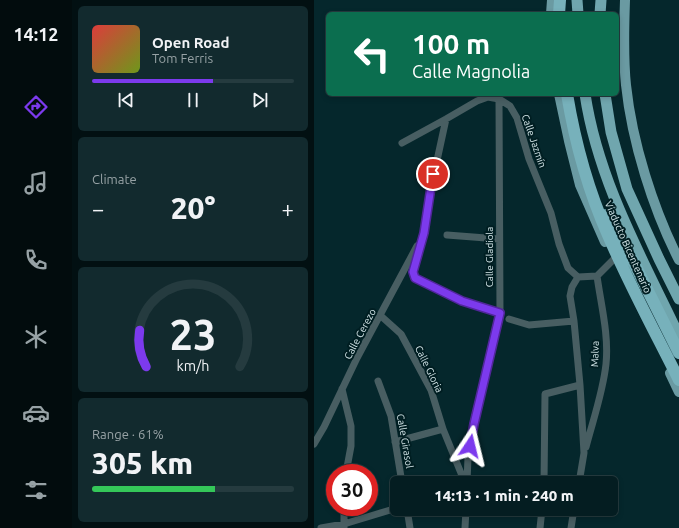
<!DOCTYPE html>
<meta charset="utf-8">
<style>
:root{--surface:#041d21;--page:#122a2e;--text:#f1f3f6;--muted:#97a2a5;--line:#253b3f;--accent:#7c3aed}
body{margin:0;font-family:Ubuntu,sans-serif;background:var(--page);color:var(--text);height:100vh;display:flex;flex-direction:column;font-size:15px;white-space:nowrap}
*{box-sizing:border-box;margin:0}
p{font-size:13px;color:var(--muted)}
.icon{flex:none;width:22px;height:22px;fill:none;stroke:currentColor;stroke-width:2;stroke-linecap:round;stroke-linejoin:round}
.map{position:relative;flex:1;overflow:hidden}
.details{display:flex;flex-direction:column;gap:6px;padding:6px;background:#021012;width:242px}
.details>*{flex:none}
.top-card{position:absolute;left:12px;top:12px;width:293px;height:84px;border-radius:6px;box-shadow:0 2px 6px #0003,0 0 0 1px var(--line);background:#0b6e4f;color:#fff;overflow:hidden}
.speed{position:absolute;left:12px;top:464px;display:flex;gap:8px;font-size:20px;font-weight:700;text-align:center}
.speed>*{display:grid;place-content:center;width:52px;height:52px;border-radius:50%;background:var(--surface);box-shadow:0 2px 6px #0003,0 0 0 1px var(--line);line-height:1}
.speed .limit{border:6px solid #d22;background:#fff;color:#111}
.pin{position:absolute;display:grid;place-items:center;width:34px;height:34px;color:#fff;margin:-17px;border:2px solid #fff;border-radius:50%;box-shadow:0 1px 4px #0007}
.me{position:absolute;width:44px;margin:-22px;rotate:10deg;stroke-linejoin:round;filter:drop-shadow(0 0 3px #0008)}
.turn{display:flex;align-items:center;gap:14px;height:84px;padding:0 20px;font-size:18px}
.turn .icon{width:52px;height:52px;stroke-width:2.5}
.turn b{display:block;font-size:28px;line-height:34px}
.big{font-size:30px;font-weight:800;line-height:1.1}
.details .card{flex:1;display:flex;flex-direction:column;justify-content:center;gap:6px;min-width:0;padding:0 14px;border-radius:6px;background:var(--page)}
.details .dial{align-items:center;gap:0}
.dial svg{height:104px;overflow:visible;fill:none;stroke:var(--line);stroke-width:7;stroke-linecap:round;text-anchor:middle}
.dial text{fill:var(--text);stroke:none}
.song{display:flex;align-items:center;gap:12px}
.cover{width:48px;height:48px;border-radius:6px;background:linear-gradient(135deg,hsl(0 70% 55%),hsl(80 70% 35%))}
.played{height:4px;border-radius:2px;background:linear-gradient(90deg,var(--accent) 60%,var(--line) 60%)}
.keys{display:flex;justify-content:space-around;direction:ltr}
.heat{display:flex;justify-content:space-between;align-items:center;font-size:22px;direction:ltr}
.charge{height:6px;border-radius:3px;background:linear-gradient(90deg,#34c759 61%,var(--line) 0)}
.trip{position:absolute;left:76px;top:476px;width:228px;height:40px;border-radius:6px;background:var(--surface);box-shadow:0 2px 6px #0003,0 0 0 1px var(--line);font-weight:800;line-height:40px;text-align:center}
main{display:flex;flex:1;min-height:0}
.tab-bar{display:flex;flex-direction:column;width:72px;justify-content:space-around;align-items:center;background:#020c0d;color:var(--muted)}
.tab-bar .icon{width:28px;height:28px}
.tab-bar .on{color:var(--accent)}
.tab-bar b{font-size:18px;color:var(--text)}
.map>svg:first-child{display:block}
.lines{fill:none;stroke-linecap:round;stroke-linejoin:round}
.minor{stroke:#485e62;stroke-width:7}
.primary{stroke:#6a9aa2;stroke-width:10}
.trunk{stroke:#70a6ae;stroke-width:11}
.motorway{stroke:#77b1bb;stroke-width:12}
.route-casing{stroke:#51269a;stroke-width:10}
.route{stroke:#7c3aed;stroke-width:7}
.labels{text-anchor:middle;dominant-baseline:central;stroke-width:4;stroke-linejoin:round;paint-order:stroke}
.street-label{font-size:10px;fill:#d5e7ea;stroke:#001e22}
</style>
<main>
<nav class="tab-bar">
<b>14:12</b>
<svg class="icon on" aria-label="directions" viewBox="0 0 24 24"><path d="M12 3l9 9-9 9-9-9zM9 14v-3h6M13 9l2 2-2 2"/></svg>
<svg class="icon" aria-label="music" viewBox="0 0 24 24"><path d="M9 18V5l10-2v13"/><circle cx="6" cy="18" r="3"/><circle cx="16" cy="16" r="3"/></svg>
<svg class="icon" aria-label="phone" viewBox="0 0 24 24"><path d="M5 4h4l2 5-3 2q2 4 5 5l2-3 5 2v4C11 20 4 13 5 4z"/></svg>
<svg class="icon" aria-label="climate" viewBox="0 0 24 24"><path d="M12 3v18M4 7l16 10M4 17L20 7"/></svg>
<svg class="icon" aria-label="car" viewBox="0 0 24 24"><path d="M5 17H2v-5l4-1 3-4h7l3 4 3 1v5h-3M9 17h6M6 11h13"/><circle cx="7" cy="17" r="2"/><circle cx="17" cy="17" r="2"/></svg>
<svg class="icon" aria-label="filters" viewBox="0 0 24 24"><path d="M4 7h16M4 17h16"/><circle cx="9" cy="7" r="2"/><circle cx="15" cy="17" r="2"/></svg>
</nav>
<section class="details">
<div class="card">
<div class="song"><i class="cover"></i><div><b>Open Road</b><p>Tom Ferris</p></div></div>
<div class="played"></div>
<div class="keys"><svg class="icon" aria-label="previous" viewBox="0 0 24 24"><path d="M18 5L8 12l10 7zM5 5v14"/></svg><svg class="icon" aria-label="pause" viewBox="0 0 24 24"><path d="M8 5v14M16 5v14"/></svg><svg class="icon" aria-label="next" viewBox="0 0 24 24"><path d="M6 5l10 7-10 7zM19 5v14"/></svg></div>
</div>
<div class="card"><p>Climate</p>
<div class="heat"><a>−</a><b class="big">20°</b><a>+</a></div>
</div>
<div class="card dial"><svg viewBox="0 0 100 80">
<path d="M14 69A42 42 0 1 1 86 69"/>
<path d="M14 69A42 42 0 0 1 9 41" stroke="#7c3aed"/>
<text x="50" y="56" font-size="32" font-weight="700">23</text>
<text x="50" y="72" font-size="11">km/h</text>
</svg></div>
<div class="card"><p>Range · 61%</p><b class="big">305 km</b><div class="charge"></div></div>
</section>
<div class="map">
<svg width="365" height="528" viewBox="0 0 365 528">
<rect width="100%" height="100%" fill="#05272c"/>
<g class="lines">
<!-- minor -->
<path class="minor" d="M 132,119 L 114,202 L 110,233 L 99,272 L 101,278 L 148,301 L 186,313
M 88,143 L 132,119 L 163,101 L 174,97 L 185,99 L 196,106 L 203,118 L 215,159 L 237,213 L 245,244 L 254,268 L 264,277 L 283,276
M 133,235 L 185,239
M 264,277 L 258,287 L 256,296 L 260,321 L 266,385 L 270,453 L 265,483
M 67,316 L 87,334 L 117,390 L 129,429 L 151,483
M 195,319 L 215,325 L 260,321
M 64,381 L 77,416 L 88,483
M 28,389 L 37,426 L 37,446 L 32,473
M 81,442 L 129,429
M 0,444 L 10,427 L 43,358 L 103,246
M 272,447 C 279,420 289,392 292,364 C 295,335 287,305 283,276 L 299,260
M 153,483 L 154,457 L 159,424 L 186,313 L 185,99
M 230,483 L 231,394 L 266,385
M 30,507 L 30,528
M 93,509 L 96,528
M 7,528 L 30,524 L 83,508
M 151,528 L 152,509
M 226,528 L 228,509
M 257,528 L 260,509"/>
<!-- primary -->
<path class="primary" d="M 311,0 C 310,28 309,57 312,85 C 318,142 339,209 365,260
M 237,14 L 238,0
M 245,94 L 255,141 L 266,185 L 291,242
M 356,373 L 365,392"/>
<!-- trunk -->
<path class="trunk" d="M 263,0 L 264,14
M 286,14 L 287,0
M 271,94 C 284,181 328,258 365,336
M 291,94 L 297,132 L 313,189 L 345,259 L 365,299"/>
<!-- motorway -->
<path class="motorway" d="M 245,14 L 246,0
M 253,94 C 261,142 274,190 294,235 C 315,284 341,332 365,380
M 292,215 L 319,261 L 365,353"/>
</g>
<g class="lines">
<!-- route casing -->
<g class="route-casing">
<path id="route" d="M 119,174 L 110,233 L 99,272 L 101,278 L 148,301 L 186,313 L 160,424 L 156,446"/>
</g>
<!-- route -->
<use href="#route" class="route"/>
</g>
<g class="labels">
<!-- street labels -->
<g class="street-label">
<text transform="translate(220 141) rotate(71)">Calle Jazmín</text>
<text transform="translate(314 247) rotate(66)">Viaducto Bicentenario</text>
<text transform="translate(175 257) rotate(-90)">Calle Gladiola</text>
<text transform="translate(46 334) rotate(-62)">Calle Cerezo</text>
<text transform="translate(281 354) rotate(-88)">Malva</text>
<text transform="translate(115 369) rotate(64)">Calle Gloria</text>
<text transform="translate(91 441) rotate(80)">Calle Girasol</text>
</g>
</g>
</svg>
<div class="speed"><div class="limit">30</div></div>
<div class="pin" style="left:119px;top:174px;background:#d93025"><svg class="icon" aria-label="arrive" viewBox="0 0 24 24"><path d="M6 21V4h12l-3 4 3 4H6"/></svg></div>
<svg class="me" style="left:156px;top:446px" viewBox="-20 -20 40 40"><path d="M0-17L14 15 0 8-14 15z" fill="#7c3aed" stroke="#fff" stroke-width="4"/></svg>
<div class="trip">14:13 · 1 min · 240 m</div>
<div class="top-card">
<div class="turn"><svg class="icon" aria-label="left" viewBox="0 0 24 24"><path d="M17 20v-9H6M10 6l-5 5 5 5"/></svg><div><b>100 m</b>Calle Magnolia</div></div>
</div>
</div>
</main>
